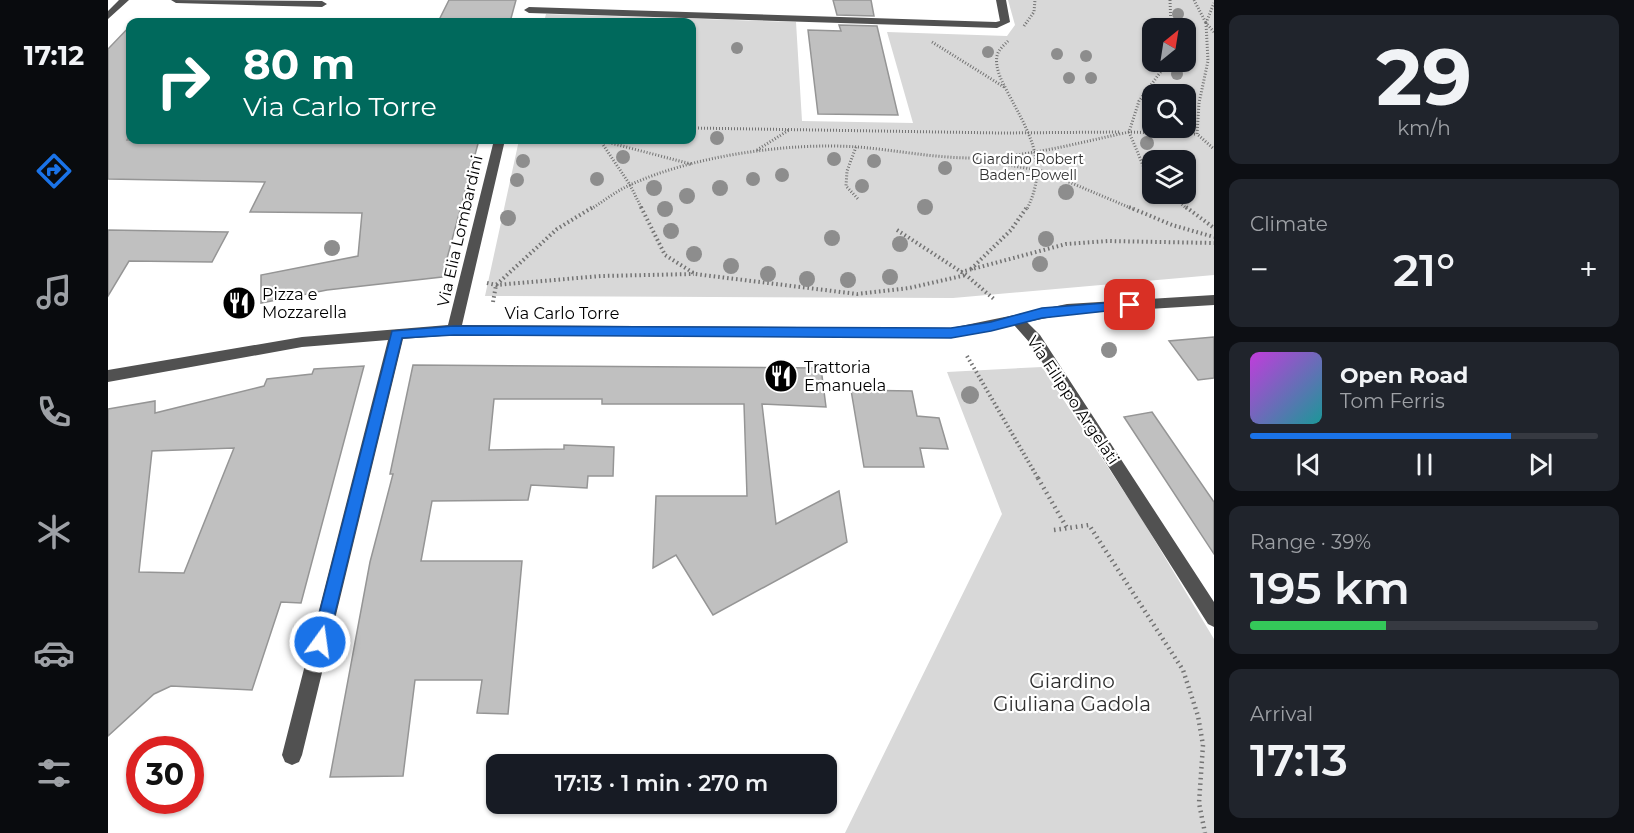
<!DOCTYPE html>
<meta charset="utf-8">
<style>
:root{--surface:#171b24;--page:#20242c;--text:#f1f3f6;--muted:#9ea1a6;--line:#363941;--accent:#1a73e8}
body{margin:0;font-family:Montserrat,sans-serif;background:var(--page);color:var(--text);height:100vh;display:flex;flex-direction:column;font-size:22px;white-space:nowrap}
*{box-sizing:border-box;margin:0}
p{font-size:20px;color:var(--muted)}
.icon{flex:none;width:33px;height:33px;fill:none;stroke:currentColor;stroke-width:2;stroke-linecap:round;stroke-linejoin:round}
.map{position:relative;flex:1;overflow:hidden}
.side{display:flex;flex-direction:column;gap:15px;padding:15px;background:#0d0f14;width:420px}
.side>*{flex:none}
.banner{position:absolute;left:18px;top:18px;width:570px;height:126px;border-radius:12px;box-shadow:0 2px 4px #0004;background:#00695c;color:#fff;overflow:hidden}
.needle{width:39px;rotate:30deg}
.fabs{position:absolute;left:1034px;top:18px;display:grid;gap:12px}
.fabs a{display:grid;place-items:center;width:54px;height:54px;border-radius:12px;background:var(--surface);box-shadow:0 2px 4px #0004;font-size:30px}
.speed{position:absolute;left:18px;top:736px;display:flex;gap:12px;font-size:30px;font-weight:700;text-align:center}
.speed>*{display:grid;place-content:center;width:78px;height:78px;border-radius:50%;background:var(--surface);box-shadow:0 2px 4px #0004;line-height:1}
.speed .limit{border:9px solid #d22;background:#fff;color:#111}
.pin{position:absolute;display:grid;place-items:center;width:51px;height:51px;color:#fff;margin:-26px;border-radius:12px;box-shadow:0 3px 9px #0006}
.me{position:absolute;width:66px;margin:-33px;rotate:14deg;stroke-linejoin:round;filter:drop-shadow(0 0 4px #0008)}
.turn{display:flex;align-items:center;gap:21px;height:126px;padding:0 18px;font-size:27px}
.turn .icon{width:78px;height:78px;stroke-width:2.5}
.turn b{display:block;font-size:42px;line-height:51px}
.big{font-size:45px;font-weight:600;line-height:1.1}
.side .widget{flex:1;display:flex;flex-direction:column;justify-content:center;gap:9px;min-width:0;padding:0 21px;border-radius:12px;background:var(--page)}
.side .dial{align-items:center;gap:0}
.dial b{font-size:78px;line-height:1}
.song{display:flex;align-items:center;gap:18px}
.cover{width:72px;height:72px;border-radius:9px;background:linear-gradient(135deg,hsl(290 70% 55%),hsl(180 70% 35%))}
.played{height:6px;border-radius:3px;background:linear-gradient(90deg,var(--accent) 75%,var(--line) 75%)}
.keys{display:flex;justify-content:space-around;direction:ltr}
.heat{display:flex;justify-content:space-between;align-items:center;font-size:33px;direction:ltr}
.charge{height:9px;border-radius:4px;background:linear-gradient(90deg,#34c759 39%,var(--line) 0)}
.trip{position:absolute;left:378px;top:754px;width:351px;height:60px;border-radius:12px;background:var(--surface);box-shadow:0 2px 4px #0004;font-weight:600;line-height:60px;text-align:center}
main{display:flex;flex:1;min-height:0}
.menu{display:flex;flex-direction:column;width:108px;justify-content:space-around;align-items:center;background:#090b0e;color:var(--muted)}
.menu .icon{width:42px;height:42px}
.menu .on{color:var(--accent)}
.menu b{font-size:27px;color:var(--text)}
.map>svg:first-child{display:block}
.green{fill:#d8d8d8;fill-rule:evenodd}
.building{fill:#c0c0c0;stroke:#959595;stroke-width:1.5;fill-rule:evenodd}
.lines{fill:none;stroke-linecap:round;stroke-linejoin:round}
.path-far2{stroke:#737373;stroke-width:3;stroke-dasharray:1 2;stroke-linecap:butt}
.path-far1{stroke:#737373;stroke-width:4;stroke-dasharray:1.5 3;stroke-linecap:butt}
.path{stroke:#737373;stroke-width:4.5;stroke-dasharray:1.5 4;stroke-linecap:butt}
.minor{fill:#515151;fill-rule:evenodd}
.tree{fill:#8d8d8d}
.route{fill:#1a73e8;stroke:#114b97;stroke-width:1.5}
.labels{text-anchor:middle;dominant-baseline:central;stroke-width:4.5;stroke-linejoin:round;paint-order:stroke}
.far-park-label{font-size:14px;fill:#2f2f2f;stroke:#fff}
.street-label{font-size:16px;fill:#000;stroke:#fff}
.poi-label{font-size:16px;fill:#000;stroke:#fff;text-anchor:start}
.near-park-label{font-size:20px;fill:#2f2f2f;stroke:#fff}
</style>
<main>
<nav class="menu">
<b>17:12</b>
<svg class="icon on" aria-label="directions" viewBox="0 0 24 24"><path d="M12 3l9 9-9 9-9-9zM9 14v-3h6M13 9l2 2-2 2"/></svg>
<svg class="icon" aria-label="music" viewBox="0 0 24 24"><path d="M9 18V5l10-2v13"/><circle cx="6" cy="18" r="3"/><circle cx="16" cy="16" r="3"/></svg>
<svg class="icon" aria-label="phone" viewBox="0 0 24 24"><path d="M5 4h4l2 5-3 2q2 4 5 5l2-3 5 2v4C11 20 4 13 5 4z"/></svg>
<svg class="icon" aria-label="climate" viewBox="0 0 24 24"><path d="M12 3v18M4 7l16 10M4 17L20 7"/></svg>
<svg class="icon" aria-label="car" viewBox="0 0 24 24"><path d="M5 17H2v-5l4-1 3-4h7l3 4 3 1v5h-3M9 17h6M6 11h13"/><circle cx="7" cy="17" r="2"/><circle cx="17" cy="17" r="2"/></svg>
<svg class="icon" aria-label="filters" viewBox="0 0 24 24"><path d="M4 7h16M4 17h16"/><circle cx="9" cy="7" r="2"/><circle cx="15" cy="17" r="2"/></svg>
</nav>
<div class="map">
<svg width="1106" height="833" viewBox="0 0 1106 833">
<rect width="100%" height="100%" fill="#fff"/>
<!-- green -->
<path class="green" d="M 900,0 L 1106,0 L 1106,275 L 845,298 L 377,296 L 411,140 L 584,140 L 584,22 L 436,22 L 438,14 L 688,22 L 694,121 L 805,123 L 779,32 L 899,36 L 907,25 ZM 1044,28 L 1077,28 L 1077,62 L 1044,62 ZM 1044,94 L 1077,94 L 1077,128 L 1044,128 ZM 1044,160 L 1077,160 L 1077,194 L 1044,194 Z
M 934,367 L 1032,516 L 1106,639 L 1106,833 L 737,833 L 894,514 L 839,372 Z"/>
<!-- building -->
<path class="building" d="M 341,0 L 408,0 L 402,22 L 330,22 Z
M 725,0 L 763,0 L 766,16 L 729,15 Z
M 731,25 L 769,26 L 790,115 L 710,114 L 700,30 L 733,31 Z
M 22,26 L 22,134 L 19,140 L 371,140 L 334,277 L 219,290 L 153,303 L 153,275 L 250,256 L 254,213 L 142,212 L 157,182 L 0,179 L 0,49 Z
M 0,230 L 120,232 L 104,262 L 21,261 L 0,296 Z
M 1106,337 L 1106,378 L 1090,380 L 1061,341 Z
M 305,365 L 713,368 L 718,407 L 654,404 L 668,524 L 731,491 L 739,542 L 605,615 L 568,555 L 545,568 L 548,496 L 639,496 L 636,404 L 494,404 L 494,399 L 386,399 L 381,450 L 456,449 L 456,445 L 506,447 L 505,476 L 480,476 L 479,488 L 423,485 L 420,500 L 324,501 L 313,561 L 414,561 L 400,714 L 369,713 L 374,680 L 307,680 L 295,776 L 222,777 L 262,562 L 285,474 L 282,474 Z
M 256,366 L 193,603 L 173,602 L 144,690 L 63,686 L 46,694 L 0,736 L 0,409 L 47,401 L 47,413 L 156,386 L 159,379 L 204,374 L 206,369 ZM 126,448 L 76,573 L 31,572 L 44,451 Z
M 743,390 L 804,391 L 809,416 L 831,418 L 840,449 L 812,448 L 816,467 L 756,467 Z
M 1044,412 L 1106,502 L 1106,554 L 1016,417 Z"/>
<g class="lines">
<!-- path-far2 -->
<path class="path-far2" d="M 1062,0 L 1063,28
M 1086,0 L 1098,23
M 1098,23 L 1106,3
M 916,26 L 926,12 L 927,0
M 1106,32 L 1098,23 L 1100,61 L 1091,103 L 1089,134 L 1106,149
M 900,41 C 896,45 890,50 889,56 C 887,66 892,78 897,87 C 918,129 943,161 919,209
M 824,42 L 896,87
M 584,128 L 893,133 L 1013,132
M 1020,132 L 1089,134
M 1021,132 L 1037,170 L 1044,176
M 492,140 L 522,185 L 534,209
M 495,141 L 583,164
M 748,147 L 739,171 L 738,186 L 750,199
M 649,150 L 681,130
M 865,159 L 935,171 L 1025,209
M 1063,194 L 1079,209
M 483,209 C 496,201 508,191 522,185 C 584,156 681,142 750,147 C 787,150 826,158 864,158 C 917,158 969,143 1021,132 L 1031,101 L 1060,62"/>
<!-- path-far1 -->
<path class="path-far1" d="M 533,207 L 557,255 L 587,274 L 749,294 L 801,288 L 858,275
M 1021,207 L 1064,225 L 1106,237
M 1078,207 L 1106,228
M 789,230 L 858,275 L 887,300
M 863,269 L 903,230 L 919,207
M 853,272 L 958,244 L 1000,241 L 1106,243
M 379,283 L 388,285 L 493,276 L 586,274
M 385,302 L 388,285 L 449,229 L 485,207
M 859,356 L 931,480"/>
<!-- path -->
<path class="path" d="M 930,478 L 959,528
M 946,530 L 981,525 L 1075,670 L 1090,716 L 1095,745 L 1091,803 L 1097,833"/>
<!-- minor -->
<path class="minor" d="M 11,0 L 21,0 L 0,19 L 0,11 Z
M 63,0 L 214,1 L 219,4 L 214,7 L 68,3 Z
M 888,0 L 898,0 L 902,22 L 889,28 L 421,13 L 416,10 L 421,7 L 888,22 L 892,21 Z
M 386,140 L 397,140 L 354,325 L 843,328 L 959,304 L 1106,295 L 1106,305 L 959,314 L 919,322 L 932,335 L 1106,602 L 1106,627 L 1100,624 L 922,343 L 906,325 L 843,338 L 346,335 L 295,339 L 194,755 L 191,762 L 184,765 L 177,762 L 174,755 L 280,340 L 194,347 L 0,382 L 0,370 L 194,337 L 340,325 Z"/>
</g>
<!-- trees -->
<g class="tree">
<circle cx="1070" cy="14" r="6"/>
<circle cx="629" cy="48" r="6"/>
<circle cx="880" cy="52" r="6"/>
<circle cx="949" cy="54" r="6"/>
<circle cx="978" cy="56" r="6"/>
<circle cx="1069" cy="74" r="6"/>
<circle cx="961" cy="78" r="6"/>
<circle cx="983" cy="78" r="6"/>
<circle cx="609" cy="138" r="7"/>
<circle cx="1039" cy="143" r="7"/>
<circle cx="515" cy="157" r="7"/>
<circle cx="726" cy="159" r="7"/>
<circle cx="415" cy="161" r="7"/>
<circle cx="766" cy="161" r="7"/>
<circle cx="837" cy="168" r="7"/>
<circle cx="674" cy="175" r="7"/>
<circle cx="489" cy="179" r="7"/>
<circle cx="645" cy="179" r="7"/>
<circle cx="409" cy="180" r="7"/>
<circle cx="754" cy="186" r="7"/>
<circle cx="546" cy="188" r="8"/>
<circle cx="612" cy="188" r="8"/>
<circle cx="958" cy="192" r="8"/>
<circle cx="579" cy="196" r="8"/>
<circle cx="817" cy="207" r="8"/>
<circle cx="557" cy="209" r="8"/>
<circle cx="400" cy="218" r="8"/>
<circle cx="563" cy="231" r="8"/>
<circle cx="724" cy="238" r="8"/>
<circle cx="938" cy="239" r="8"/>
<circle cx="792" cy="244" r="8"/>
<circle cx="224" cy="248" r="8"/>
<circle cx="586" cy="254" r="8"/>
<circle cx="932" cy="264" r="8"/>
<circle cx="623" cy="266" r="8"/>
<circle cx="660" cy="274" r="8"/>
<circle cx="782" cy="277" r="8"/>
<circle cx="699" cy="279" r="8"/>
<circle cx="740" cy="280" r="8"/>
<circle cx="1001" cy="350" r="8"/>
<circle cx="862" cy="395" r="9"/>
</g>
<!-- route -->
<path class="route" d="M 1022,301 L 1028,305 L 1026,308 L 934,318 L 883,331 L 843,338 L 346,335 L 294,338 L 220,642 L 218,648 L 212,650 L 206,648 L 204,642 L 284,331 L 346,326 L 843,328 L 883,322 L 934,308 Z"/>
<!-- icons -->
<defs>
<g id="restaurant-disc" transform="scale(1.725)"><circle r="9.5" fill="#000" stroke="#fff"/><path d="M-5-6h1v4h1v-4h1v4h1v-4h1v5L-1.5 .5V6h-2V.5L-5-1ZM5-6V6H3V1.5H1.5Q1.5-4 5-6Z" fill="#fff"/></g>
</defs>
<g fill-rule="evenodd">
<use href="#restaurant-disc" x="131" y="303"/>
<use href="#restaurant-disc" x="673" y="376"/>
</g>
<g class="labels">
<!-- far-park labels -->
<g class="far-park-label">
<text x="920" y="159">Giardino Robert<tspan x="920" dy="16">Baden-Powell</tspan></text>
</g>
<!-- street labels -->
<g class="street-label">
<text transform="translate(352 231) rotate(-77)">Via Elia Lombardini</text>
<text x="454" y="313">Via Carlo Torre</text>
<text transform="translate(965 400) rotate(56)">Via Filippo Argelati</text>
</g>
<!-- poi labels -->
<g class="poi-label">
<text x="154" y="294">Pizza e<tspan x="154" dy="18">Mozzarella</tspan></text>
<text x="696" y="367">Trattoria<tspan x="696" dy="18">Emanuela</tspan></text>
</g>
<!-- near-park labels -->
<g class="near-park-label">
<text x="964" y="681">Giardino<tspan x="964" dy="23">Giuliana Gadola</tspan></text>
</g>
</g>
</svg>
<div class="fabs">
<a><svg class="needle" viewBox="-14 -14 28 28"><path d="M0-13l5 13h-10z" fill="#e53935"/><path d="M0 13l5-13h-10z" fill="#9ea1a6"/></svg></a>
<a><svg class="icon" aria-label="search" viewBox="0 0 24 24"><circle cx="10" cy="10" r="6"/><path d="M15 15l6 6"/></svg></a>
<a><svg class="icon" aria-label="layers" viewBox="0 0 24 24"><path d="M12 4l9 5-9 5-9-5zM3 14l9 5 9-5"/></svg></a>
</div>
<div class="speed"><div class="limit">30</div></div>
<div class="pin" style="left:1022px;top:305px;background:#d93025"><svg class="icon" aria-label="arrive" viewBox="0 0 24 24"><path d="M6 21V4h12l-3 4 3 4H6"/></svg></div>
<svg class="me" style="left:212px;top:642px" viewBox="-20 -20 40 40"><circle r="17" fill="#1a73e8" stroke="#fff" stroke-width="3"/><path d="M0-11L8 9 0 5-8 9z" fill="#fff"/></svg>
<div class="trip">17:13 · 1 min · 270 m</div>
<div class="banner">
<div class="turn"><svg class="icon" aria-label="right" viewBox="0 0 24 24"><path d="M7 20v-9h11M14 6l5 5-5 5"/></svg><div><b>80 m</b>Via Carlo Torre</div></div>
</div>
</div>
<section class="side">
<div class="widget dial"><b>29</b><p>km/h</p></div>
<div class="widget"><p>Climate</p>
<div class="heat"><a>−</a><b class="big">21°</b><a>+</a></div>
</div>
<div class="widget">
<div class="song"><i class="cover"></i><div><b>Open Road</b><p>Tom Ferris</p></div></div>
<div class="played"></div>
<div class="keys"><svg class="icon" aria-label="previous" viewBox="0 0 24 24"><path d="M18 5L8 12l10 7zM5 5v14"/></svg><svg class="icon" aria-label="pause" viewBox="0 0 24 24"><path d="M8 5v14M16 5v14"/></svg><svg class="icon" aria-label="next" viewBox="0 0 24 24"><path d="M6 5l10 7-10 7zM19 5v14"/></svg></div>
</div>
<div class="widget"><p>Range · 39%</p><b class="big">195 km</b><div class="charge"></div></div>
<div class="widget"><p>Arrival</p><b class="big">17:13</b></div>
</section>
</main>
